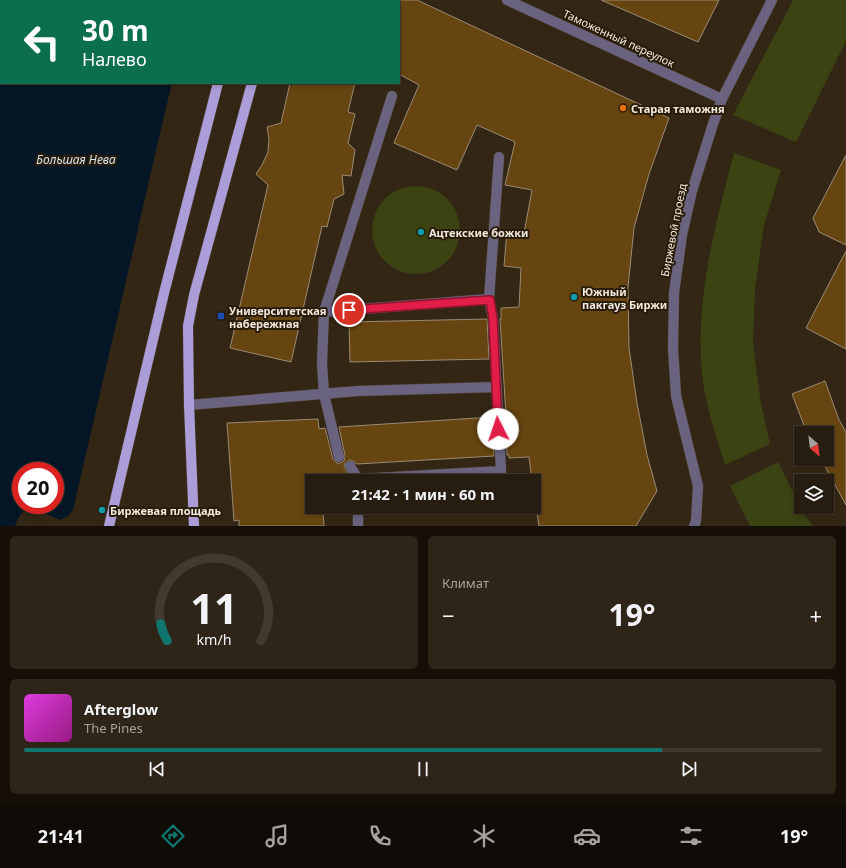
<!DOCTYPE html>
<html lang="ru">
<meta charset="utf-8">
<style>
:root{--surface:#261c0f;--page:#2e2518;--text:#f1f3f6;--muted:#a4a19e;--line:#423a2f;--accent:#0f766e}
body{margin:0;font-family:"Noto Sans",sans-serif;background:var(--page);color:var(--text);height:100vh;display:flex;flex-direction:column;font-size:15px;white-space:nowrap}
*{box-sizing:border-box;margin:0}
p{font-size:13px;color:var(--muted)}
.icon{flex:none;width:22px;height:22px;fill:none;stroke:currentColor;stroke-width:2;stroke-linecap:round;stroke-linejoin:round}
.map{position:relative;height:526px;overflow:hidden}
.panel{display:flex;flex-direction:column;gap:10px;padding:10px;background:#150f08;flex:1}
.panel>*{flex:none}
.banner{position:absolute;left:0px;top:0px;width:400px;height:84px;box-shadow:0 2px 6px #0003,0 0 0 1px var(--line);background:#0b6e4f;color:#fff;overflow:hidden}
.needle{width:26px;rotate:152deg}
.tools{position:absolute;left:794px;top:426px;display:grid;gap:8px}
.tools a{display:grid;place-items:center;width:40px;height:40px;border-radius:0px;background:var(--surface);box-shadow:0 2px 6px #0003,0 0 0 1px var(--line);font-size:20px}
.speed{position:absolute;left:12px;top:462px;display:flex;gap:8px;font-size:20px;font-weight:700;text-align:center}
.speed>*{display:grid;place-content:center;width:52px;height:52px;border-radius:50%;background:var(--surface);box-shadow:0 2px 6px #0003,0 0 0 1px var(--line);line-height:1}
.speed .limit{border:6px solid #d22;background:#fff;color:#111}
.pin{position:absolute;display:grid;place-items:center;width:34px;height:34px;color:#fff;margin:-17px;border:2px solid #fff;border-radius:50%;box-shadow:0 1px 4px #0007}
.me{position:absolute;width:44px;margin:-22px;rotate:356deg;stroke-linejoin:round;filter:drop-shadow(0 0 3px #0008)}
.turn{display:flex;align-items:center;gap:14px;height:84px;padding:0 16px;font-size:18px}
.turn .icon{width:52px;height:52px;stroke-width:2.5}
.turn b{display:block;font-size:28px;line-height:34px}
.big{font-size:30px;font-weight:700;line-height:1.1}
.panel .tile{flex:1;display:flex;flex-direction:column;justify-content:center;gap:6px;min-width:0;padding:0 14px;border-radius:6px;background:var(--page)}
.panel .dial{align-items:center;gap:0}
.dial svg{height:104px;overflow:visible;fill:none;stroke:var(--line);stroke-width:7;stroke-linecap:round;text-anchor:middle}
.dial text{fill:var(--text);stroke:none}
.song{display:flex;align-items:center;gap:12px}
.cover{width:48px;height:48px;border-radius:6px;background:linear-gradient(135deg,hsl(300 70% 55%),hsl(310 70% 35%))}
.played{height:4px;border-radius:2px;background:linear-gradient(90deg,var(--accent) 80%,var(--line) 80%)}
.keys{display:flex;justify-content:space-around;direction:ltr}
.heat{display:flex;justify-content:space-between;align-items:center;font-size:22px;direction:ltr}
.panel .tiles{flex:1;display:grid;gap:10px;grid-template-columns:1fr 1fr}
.tile:last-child{grid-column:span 2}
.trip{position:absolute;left:305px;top:474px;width:236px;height:40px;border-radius:0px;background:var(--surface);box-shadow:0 2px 6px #0003,0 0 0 1px var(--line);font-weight:700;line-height:40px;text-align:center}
.menu{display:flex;height:64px;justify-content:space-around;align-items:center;background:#0f0b06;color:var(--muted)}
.menu .icon{width:28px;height:28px}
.menu .on{color:var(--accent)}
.menu b{font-size:18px;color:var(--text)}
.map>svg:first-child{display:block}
.green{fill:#3a4311}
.water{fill:#051726;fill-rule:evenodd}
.pier{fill:#332614}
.building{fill:#674510;stroke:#9b8b76}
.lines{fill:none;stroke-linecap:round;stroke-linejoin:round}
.lane-casing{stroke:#4e4130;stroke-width:11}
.street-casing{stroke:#4e4130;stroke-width:11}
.primary-casing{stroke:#4e4130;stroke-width:11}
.lane{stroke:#6a6380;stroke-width:10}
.street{stroke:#6a6380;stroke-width:10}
.primary{stroke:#ab9dd8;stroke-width:10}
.route-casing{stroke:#92132f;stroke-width:10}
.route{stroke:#e11d48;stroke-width:7}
.food-dot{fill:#e8710a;stroke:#291c0a;stroke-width:1.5}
.culture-dot{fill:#0f9aa8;stroke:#291c0a;stroke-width:1.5}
.transit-dot{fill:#1a4fb4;stroke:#291c0a;stroke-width:1.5}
.labels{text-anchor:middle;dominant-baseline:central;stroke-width:4;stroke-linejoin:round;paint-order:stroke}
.street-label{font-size:11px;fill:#f2e9de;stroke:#291c0a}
.poi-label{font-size:11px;font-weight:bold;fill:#f2e9de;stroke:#291c0a;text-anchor:start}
.water-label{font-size:12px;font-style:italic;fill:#d1e0ef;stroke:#291c0a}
</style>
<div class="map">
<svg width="846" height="526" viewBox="0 0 846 526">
<rect width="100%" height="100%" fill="#332614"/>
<!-- green -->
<path class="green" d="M 793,0 L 846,0 L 846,41 L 796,142 L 733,115 Z
M 734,153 L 781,170 L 764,225 L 755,289 L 753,343 L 760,398 L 770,444 L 725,465 C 716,435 705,405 702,374 C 695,298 715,225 734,153 Z
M372 230a44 44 0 1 1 88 0a44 44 0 1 1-88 0Z
M 778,462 L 804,514 L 813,526 L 750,526 L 730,486 Z"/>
<!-- water -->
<path class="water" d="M 0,0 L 191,0 L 1,1 L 1,83 L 172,83 L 73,510 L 68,516 L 60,520 C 49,516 29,502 21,514 C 18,517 17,522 15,526 L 0,526 ZM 21,471 L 55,471 L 55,505 L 21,505 Z"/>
<!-- pier -->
<path class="pier" d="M 172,83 L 174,83 L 146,207 L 140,229 L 138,228 Z"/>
<!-- building -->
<path class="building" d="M 399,0 L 417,0 L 669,118 L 649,174 L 634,228 L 628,287 L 629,348 L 637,403 L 647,455 L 657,491 L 636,526 L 539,526 L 534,492 L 534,481 L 532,481 L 529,457 L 509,458 L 509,455 L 507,455 L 505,416 L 506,416 L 500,319 L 501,319 L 501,308 L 519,307 L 521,268 L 504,266 L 507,231 L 524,233 L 532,190 L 505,185 L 515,142 L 477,125 L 457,170 L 394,143 L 419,85 L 399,74 Z
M 601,0 L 719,0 L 698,42 Z
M 290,83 L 355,83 L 348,112 L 355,114 L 348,143 L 355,150 L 351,176 L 342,175 L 344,194 L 334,199 L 327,227 L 322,226 L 291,362 L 230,348 L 268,185 L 256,174 L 262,165 L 268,152 L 269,139 L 267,127 L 281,123 Z
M 846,155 L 846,245 L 819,232 L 813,218 Z
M 846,251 L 846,349 L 806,328 Z
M 487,319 L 489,359 L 350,362 L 349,322 Z
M 825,381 L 839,420 L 846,432 L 846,505 L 821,459 L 827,459 L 827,433 L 807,433 L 792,394 Z
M 492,417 L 494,456 L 357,464 L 353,461 L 349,460 L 345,463 L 344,466 L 347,473 L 347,481 L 312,481 L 312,507 L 323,507 L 324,526 L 239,526 L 239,520 L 234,521 L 227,423 L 318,419 L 319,429 L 325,428 L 333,459 L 337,463 L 340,463 L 344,461 L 345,456 L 339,427 Z"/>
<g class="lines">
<!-- lane casing -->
<g class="lane-casing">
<path id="lane" d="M 324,312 L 489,299
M 189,405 L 358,391 L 496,387
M 339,457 L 324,394 L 322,363 L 324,312 L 392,96
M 350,466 L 358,479 L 358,481
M 358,479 L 501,471 L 493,318 L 489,299 L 499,157
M 358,526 L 358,507"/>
</g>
<!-- street casing -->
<g class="street-casing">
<path id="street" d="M 507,0 L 722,99
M 694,526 L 696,521 L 698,486 L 676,396 L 673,348 L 674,293 L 682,235 L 692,191 L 713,124 L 722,99 L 772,0"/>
</g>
<!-- primary casing -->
<g class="primary-casing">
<path id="primary" d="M 238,1 L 238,0
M 274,1 L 274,0
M 109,526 L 164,293 L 218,83
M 194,526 L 189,405 L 188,326 L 194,295 L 252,83"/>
</g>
<!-- lane -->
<use href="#lane" class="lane"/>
<!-- street -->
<use href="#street" class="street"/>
<!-- primary -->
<use href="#primary" class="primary"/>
</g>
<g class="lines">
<!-- route casing -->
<g class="route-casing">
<path id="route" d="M 349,310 L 490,300 L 493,318 L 498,429"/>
</g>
<!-- route -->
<use href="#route" class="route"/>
</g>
<!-- markers -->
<circle class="food-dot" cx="623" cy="108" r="4"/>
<g class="culture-dot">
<circle cx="421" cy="232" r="4"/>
<circle cx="574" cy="297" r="4"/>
<circle cx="102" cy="510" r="4"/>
</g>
<rect class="transit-dot" x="217" y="312" width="8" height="8" rx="2"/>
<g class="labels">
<!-- street labels -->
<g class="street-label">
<text transform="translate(619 38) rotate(25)">Таможенный переулок</text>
<text transform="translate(673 230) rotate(-79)">Биржевой проезд</text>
</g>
<!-- poi labels -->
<g class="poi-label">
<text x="631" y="108">Старая таможня</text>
<text x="429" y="232">Ацтекские божки</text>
<text x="582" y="291">Южный<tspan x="582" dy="13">пакгауз Биржи</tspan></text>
<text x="229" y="310">Университетская<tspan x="229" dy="13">набережная</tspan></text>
<text x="110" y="510">Биржевая площадь</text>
</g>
<!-- water labels -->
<g class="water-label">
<text x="76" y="159">Большая Нева</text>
</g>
</g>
</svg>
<div class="tools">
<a><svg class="needle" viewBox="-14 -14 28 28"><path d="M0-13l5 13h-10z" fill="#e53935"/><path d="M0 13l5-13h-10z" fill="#a4a19e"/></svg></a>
<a><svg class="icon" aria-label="layers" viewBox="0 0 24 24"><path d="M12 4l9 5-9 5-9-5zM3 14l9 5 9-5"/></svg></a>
</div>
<div class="speed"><div class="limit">20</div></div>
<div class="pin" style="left:349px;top:310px;background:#d93025"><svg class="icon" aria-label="arrive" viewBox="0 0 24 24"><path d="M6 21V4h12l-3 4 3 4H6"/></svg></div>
<svg class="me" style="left:498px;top:429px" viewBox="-20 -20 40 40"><circle r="19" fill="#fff"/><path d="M0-13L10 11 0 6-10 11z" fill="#e11d48"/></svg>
<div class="trip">21:42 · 1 мин · 60 m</div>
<div class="banner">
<div class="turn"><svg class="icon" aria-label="left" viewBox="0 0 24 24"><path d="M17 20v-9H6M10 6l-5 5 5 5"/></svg><div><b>30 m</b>Налево</div></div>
</div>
</div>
<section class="panel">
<div class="tiles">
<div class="tile dial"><svg viewBox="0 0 100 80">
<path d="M14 69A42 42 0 1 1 86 69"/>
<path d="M14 69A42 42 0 0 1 9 56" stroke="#0f766e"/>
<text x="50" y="56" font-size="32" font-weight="700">11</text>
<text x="50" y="72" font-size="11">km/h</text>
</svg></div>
<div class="tile"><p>Климат</p>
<div class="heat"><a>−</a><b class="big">19°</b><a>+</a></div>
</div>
<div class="tile">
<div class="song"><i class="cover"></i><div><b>Afterglow</b><p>The Pines</p></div></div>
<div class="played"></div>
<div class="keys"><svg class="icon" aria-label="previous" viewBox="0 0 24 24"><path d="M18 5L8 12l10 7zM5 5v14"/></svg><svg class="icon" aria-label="pause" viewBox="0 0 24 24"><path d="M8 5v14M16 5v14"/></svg><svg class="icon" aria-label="next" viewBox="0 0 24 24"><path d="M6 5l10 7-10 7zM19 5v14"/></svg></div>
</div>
</div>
</section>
<nav class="menu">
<b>21:41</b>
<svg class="icon on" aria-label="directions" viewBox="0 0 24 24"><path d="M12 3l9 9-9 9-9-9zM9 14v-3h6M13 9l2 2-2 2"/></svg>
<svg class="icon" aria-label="music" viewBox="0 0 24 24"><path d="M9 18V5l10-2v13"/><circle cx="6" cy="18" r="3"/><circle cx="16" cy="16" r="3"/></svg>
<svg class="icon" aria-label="phone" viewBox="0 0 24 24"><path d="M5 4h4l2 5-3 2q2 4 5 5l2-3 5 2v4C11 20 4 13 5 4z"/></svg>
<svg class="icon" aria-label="climate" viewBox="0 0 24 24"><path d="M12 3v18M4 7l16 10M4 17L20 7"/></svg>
<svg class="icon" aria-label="car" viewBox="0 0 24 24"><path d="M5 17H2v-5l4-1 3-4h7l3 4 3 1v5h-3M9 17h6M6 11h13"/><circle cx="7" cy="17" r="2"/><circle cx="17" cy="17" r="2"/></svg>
<svg class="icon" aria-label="filters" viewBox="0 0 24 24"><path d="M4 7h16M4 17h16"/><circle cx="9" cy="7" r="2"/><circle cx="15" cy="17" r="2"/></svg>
<b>19°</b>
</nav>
